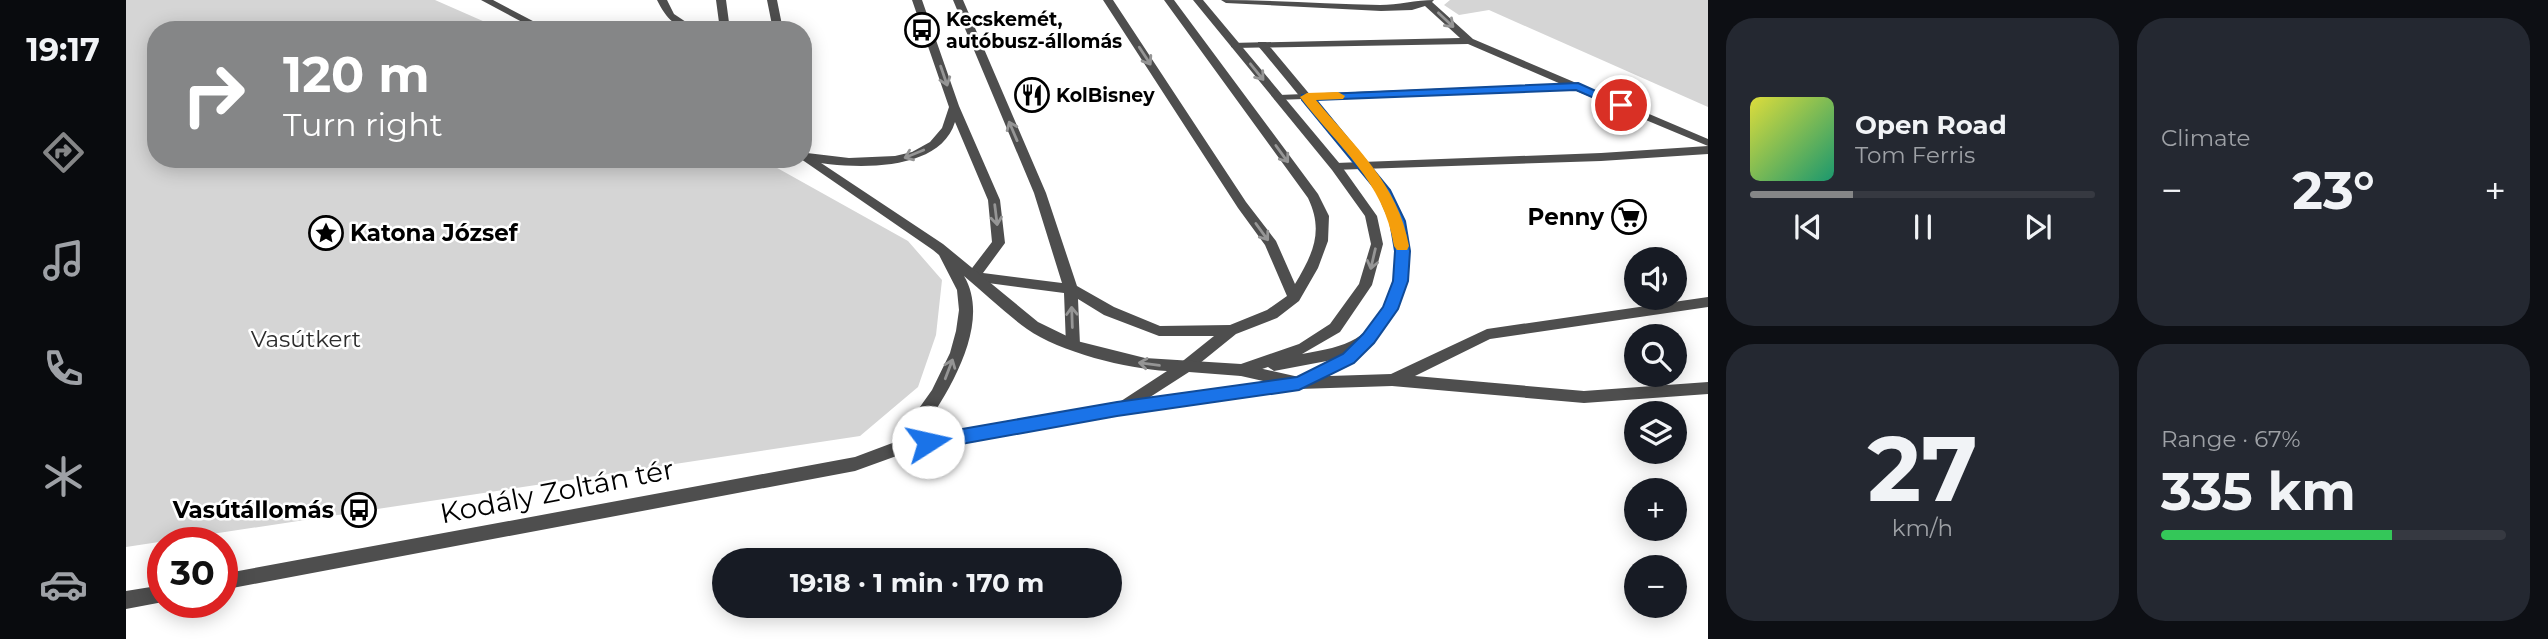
<!DOCTYPE html>
<meta charset="utf-8">
<style>
:root{--surface:#171b24;--page:#242831;--text:#f1f3f6;--muted:#9ea1a6;--line:#363941;--accent:#858687}
body{margin:0;font-family:Montserrat,sans-serif;background:var(--page);color:var(--text);height:100vh;display:flex;flex-direction:column;font-size:26px;white-space:nowrap}
*{box-sizing:border-box;margin:0}
p{font-size:23px;color:var(--muted)}
.icon{flex:none;width:38px;height:38px;fill:none;stroke:currentColor;stroke-width:2;stroke-linecap:round;stroke-linejoin:round}
.map{position:relative;flex:1;overflow:hidden}
.details{display:flex;flex-direction:column;gap:18px;padding:18px;background:#0d0f14;width:840px}
.details>*{flex:none}
.top-card{position:absolute;left:21px;top:21px;width:665px;height:147px;border-radius:28px;box-shadow:0 4px 18px #0003;background:#858687;color:#fff;overflow:hidden}
.fabs{position:absolute;left:1498px;top:247px;display:grid;gap:14px}
.fabs a{display:grid;place-items:center;width:63px;height:63px;border-radius:50%;background:var(--surface);box-shadow:0 4px 18px #0003;font-size:35px}
.speed{position:absolute;left:21px;top:527px;display:flex;gap:14px;font-size:35px;font-weight:700;text-align:center}
.speed>*{display:grid;place-content:center;width:91px;height:91px;border-radius:50%;background:var(--surface);box-shadow:0 4px 18px #0003;line-height:1}
.speed .limit{border:10px solid #d22;background:#fff;color:#111}
.pin{position:absolute;display:grid;place-items:center;width:60px;height:60px;color:#fff;margin:-30px;border:4px solid #fff;border-radius:50%;box-shadow:0 2px 7px #0007}
.me{position:absolute;width:77px;margin:-38px;rotate:80deg;stroke-linejoin:round;filter:drop-shadow(0 0 5px #0008)}
.turn{display:flex;align-items:center;gap:24px;height:147px;padding:0 21px;font-size:32px}
.turn .icon{width:91px;height:91px;stroke-width:2.5}
.turn b{display:block;font-size:49px;line-height:60px}
.big{font-size:52px;font-weight:700;line-height:1.1}
.details .widget{flex:1;display:flex;flex-direction:column;justify-content:center;gap:10px;min-width:0;padding:0 24px;border-radius:28px;background:var(--page)}
.details .dial{align-items:center;gap:0}
.dial b{font-size:91px;line-height:1}
.song{display:flex;align-items:center;gap:21px}
.cover{width:84px;height:84px;border-radius:10px;background:linear-gradient(135deg,hsl(60 70% 55%),hsl(160 70% 35%))}
.played{height:7px;border-radius:4px;background:linear-gradient(90deg,var(--accent) 30%,var(--line) 30%)}
.keys{display:flex;justify-content:space-around;direction:ltr}
.heat{display:flex;justify-content:space-between;align-items:center;font-size:38px;direction:ltr}
.charge{height:10px;border-radius:5px;background:linear-gradient(90deg,#34c759 67%,var(--line) 0)}
.details .tiles{flex:1;display:grid;gap:18px;grid-template-columns:repeat(2,1fr)}
.trip{position:absolute;left:586px;top:548px;width:410px;height:70px;border-radius:35px;background:var(--surface);box-shadow:0 4px 18px #0003;font-weight:700;line-height:70px;text-align:center}
main{display:flex;flex:1;min-height:0}
.tabs{display:flex;flex-direction:column;width:126px;justify-content:space-around;align-items:center;background:#090b0e;color:var(--muted)}
.tabs .icon{width:49px;height:49px}
.tabs .active{color:var(--accent)}
.tabs b{font-size:32px;color:var(--text)}
.map>svg:first-child{display:block}
.green{fill:#d5d5d5}
.lines{fill:none;stroke-linecap:round;stroke-linejoin:round}
.service{fill:#4e4e4e;fill-rule:evenodd}
.minor{fill:#4e4e4e;fill-rule:evenodd}
.oneway{stroke:#959595}
.route{fill:#1a73e8;stroke:#114b97;stroke-width:2}
.slow{fill:#f59e0b}
.labels{text-anchor:middle;dominant-baseline:central;stroke-width:5;stroke-linejoin:round;paint-order:stroke}
.far-poi-label{font-size:19px;font-weight:bold;fill:#000;stroke:#fff;text-anchor:start}
.poi-label{font-size:23px;font-weight:bold;fill:#000;stroke:#fff;text-anchor:end}
.park-label{font-size:23px;fill:#2c2c2c;stroke:#fff}
.near-street-label{font-size:28px;fill:#000;stroke:#fff}
</style>
<main>
<nav class="tabs">
<b>19:17</b>
<svg class="icon active" aria-label="directions" viewBox="0 0 24 24"><path d="M12 3l9 9-9 9-9-9zM9 14v-3h6M13 9l2 2-2 2"/></svg>
<svg class="icon" aria-label="music" viewBox="0 0 24 24"><path d="M9 18V5l10-2v13"/><circle cx="6" cy="18" r="3"/><circle cx="16" cy="16" r="3"/></svg>
<svg class="icon" aria-label="phone" viewBox="0 0 24 24"><path d="M5 4h4l2 5-3 2q2 4 5 5l2-3 5 2v4C11 20 4 13 5 4z"/></svg>
<svg class="icon" aria-label="climate" viewBox="0 0 24 24"><path d="M12 3v18M4 7l16 10M4 17L20 7"/></svg>
<svg class="icon" aria-label="car" viewBox="0 0 24 24"><path d="M5 17H2v-5l4-1 3-4h7l3 4 3 1v5h-3M9 17h6M6 11h13"/><circle cx="7" cy="17" r="2"/><circle cx="17" cy="17" r="2"/></svg>
</nav>
<div class="map">
<svg width="1582" height="639" viewBox="0 0 1582 639">
<rect width="100%" height="100%" fill="#fff"/>
<!-- green -->
<path class="green" d="M 0,0 L 309,0 L 375,29 L 30,30 L 30,159 L 635,159 L 782,241 L 816,280 L 810,335 L 792,387 L 734,436 L 0,547 Z
M 1324,0 L 1582,0 L 1582,107 L 1363,10 L 1333,15 L 1318,5 Z"/>
<g class="lines">
<!-- service -->
<path class="service" d="M 531,0 L 541,0 L 548,14 L 572,30 C 550,30 540,18 531,0 Z
M 590,0 L 600,0 L 604,30 L 594,30 Z
M 641,0 L 651,0 L 657,30 L 647,30 Z
M 786,0 L 796,0 L 833,106 L 874,200 L 879,243 L 857,273 L 936,283 L 908,193 L 827,0 L 837,0 L 920,193 L 951,286 L 988,307 L 1034,326 L 1104,325 L 1141,310 L 1161,296 L 1139,245 L 1112,208 L 977,0 L 987,0 L 1120,202 L 1150,241 L 1169,284 C 1187,254 1198,231 1182,198 L 1038,0 L 1048,0 L 1192,194 L 1203,216 L 1202,241 L 1192,268 L 1173,301 L 1151,318 L 1110,334 L 1063,372 L 1053,372 L 1051,368 L 1053,364 L 1088,336 L 1033,336 L 978,315 L 952,299 L 954,345 L 952,349 L 942,349 L 940,345 L 938,293 L 847,281 L 840,276 L 866,242 L 862,200 L 829,122 C 813,175 720,169 677,160 L 677,154 L 681,153 L 723,158 L 769,156 L 786,152 L 804,142 L 816,128 L 823,107 Z
M 1095,0 C 1148,0 1201,4 1254,5 C 1272,5 1290,0 1308,0 L 1306,2 L 1347,39 L 1582,139 L 1582,154 L 1475,161 L 1206,170 L 1206,164 L 1210,163 L 1475,153 L 1582,146 L 1448,90 L 1149,100 L 1148,98 L 1153,95 L 1435,84 L 1342,44 L 1109,48 L 1105,47 L 1105,43 L 1334,38 L 1299,6 L 1286,10 L 1255,11 L 1100,3 Z
M 1582,297 L 1582,307 L 1364,339 L 1289,376 L 1458,391 L 1582,382 L 1582,394 L 1458,403 L 1266,386 L 1173,389 L 1115,376 L 1110,374 L 1108,370 L 1110,366 L 1115,364 L 1173,377 L 1265,374 L 1361,329 Z"/>
<!-- minor -->
<path class="minor" d="M 355,0 L 367,0 L 424,30 L 411,30 Z
M 1067,0 L 1077,0 L 1214,164 L 1251,216 L 1257,244 L 1246,285 L 1214,332 L 1176,354 C 1221,346 1245,341 1262,295 C 1271,272 1273,244 1266,221 C 1256,192 1233,169 1214,146 C 1187,113 1160,79 1132,46 L 1132,42 L 1140,42 L 1261,187 L 1278,221 L 1284,251 L 1281,281 L 1271,309 L 1248,343 L 1227,363 L 1173,389 L 991,415 L 776,454 L 729,471 L 96,590 L 96,574 L 729,457 L 769,442 L 806,390 L 824,353 L 830,331 L 833,310 L 831,290 L 813,255 L 807,250 L 675,159 L 677,159 L 677,151 L 817,244 L 912,322 L 951,341 L 1019,358 L 1115,364 L 1173,344 L 1204,324 L 1233,284 L 1245,244 L 1239,216 L 1206,170 ZM 838,276 C 858,293 879,313 901,329 C 933,352 1002,369 1041,371 L 992,403 L 791,438 C 820,397 867,325 838,276 ZM 1206,360 L 1171,377 L 1021,399 L 1063,372 L 1115,376 L 1142,367 L 1148,371 Z
M 37,585 L 37,602 L 0,609 L 0,591 Z"/>
</g>
<!-- one-way arrows -->
<defs><path id="oneway-shaft" d="M-6 0H5M1.5-3L5.5 0L1.5 3" fill="none" stroke-width="1.6" stroke-linecap="round" stroke-linejoin="round" transform="scale(1.75)"/></defs>
<g class="oneway">
<use href="#oneway-shaft" transform="translate(1320 20) rotate(43)"/>
<use href="#oneway-shaft" transform="translate(1019 56) rotate(57)"/>
<use href="#oneway-shaft" transform="translate(1131 72) rotate(51)"/>
<use href="#oneway-shaft" transform="translate(818 76) rotate(71)"/>
<use href="#oneway-shaft" transform="translate(887 131) rotate(-113)"/>
<use href="#oneway-shaft" transform="translate(788 154) rotate(158)"/>
<use href="#oneway-shaft" transform="translate(1156 154) rotate(54)"/>
<use href="#oneway-shaft" transform="translate(870 215) rotate(83)"/>
<use href="#oneway-shaft" transform="translate(1136 232) rotate(54)"/>
<use href="#oneway-shaft" transform="translate(1247 259) rotate(103)"/>
<use href="#oneway-shaft" transform="translate(946 317) rotate(-92)"/>
<use href="#oneway-shaft" transform="translate(1023 364) rotate(-172)"/>
<use href="#oneway-shaft" transform="translate(823 369) rotate(-69)"/>
</g>
<!-- route -->
<path class="route" d="M 1452,83 L 1501,105 L 1499,108 L 1491,108 L 1450,90 L 1190,100 L 1264,190 L 1279,221 L 1284,251 L 1282,281 L 1272,309 L 1248,343 L 1228,363 L 1173,390 L 991,416 L 802,450 L 796,448 L 793,442 L 796,437 L 802,435 L 991,402 L 1171,377 L 1217,354 L 1237,334 L 1257,307 L 1267,281 L 1269,251 L 1264,221 L 1251,191 L 1176,100 L 1176,95 Z"/>
<!-- slow -->
<path class="slow" d="M 1212,92 L 1219,96 L 1217,99 L 1190,100 C 1229,147 1272,184 1283,246 L 1281,250 L 1271,250 L 1268,246 C 1258,181 1212,147 1174,97 L 1181,93 Z"/>
<!-- icons -->
<defs>
<g id="bus-ring" transform="scale(1.75)"><circle r="9.5" fill="#fff" stroke="#000" stroke-width="1.5"/><path d="M-5-6H5V4H4V6H2V4H-2V6H-4V4H-5ZM-3.5-4V0h7V-4ZM-3.5 1.2v1.5H-2V1.2ZM2 1.2v1.5H3.5V1.2Z" fill="#000"/></g>
<g id="restaurant-ring" transform="scale(1.75)"><circle r="9.5" fill="#fff" stroke="#000" stroke-width="1.5"/><path d="M-5-6h1v4h1v-4h1v4h1v-4h1v5L-1.5 .5V6h-2V.5L-5-1ZM5-6V6H3V1.5H1.5Q1.5-4 5-6Z" fill="#000"/></g>
<g id="supermarket-ring" transform="scale(1.75)"><circle r="9.5" fill="#fff" stroke="#000" stroke-width="1.5"/><path d="M-6-5.5h2.5l.6 2H6L4.5 2H-2.5L-4.4-4H-6ZM-1.5 3.2a1.3 1.3 0 1 0 .1 0ZM3 3.2a1.3 1.3 0 1 0 .1 0Z" fill="#000"/></g>
<g id="sight-ring" transform="scale(1.75)"><circle r="9.5" fill="#fff" stroke="#000" stroke-width="1.5"/><path d="M0-6L1.8-2.2L6-1.7L2.9 1.2L3.7 5.4L0 3.3L-3.7 5.4L-2.9 1.2L-6-1.7L-1.8-2.2Z" fill="#000"/></g>
</defs>
<g fill-rule="evenodd">
<use href="#bus-ring" x="796" y="30"/>
<use href="#restaurant-ring" x="906" y="95"/>
<use href="#supermarket-ring" x="1503" y="217"/>
<use href="#sight-ring" x="200" y="233"/>
<use href="#bus-ring" x="233" y="510"/>
</g>
<g class="labels">
<!-- far-poi labels -->
<g class="far-poi-label">
<text x="820" y="19">Kecskemét,<tspan x="820" dy="22">autóbusz-állomás</tspan></text>
<text x="930" y="95">KolBisney</text>
</g>
<!-- poi labels -->
<g class="poi-label">
<text x="1478" y="217">Penny</text>
<text x="224" y="233" text-anchor="start">Katona József</text>
<text x="208" y="510">Vasútállomás</text>
</g>
<!-- park labels -->
<g class="park-label">
<text x="180" y="339">Vasútkert</text>
</g>
<!-- near-street labels -->
<g class="near-street-label">
<text transform="translate(431 491) rotate(-11)">Kodály Zoltán tér</text>
</g>
</g>
</svg>
<div class="fabs">
<a><svg class="icon" aria-label="sound" viewBox="0 0 24 24"><path d="M4 9h4l5-4v14l-5-4H4zM17 9q2 3 0 6"/></svg></a>
<a><svg class="icon" aria-label="search" viewBox="0 0 24 24"><circle cx="10" cy="10" r="6"/><path d="M15 15l6 6"/></svg></a>
<a><svg class="icon" aria-label="layers" viewBox="0 0 24 24"><path d="M12 4l9 5-9 5-9-5zM3 14l9 5 9-5"/></svg></a>
<a>+</a>
<a>−</a>
</div>
<div class="speed"><div class="limit">30</div></div>
<div class="pin" style="left:1495px;top:105px;background:#d93025"><svg class="icon" aria-label="arrive" viewBox="0 0 24 24"><path d="M6 21V4h12l-3 4 3 4H6"/></svg></div>
<svg class="me" style="left:802px;top:442px" viewBox="-20 -20 40 40"><circle r="19" fill="#fff"/><path d="M0-13L10 11 0 6-10 11z" fill="#1a73e8"/></svg>
<div class="trip">19:18 · 1 min · 170 m</div>
<div class="top-card">
<div class="turn"><svg class="icon" aria-label="right" viewBox="0 0 24 24"><path d="M7 20v-9h11M14 6l5 5-5 5"/></svg><div><b>120 m</b>Turn right</div></div>
</div>
</div>
<section class="details">
<div class="tiles">
<div class="widget">
<div class="song"><i class="cover"></i><div><b>Open Road</b><p>Tom Ferris</p></div></div>
<div class="played"></div>
<div class="keys"><svg class="icon" aria-label="previous" viewBox="0 0 24 24"><path d="M18 5L8 12l10 7zM5 5v14"/></svg><svg class="icon" aria-label="pause" viewBox="0 0 24 24"><path d="M8 5v14M16 5v14"/></svg><svg class="icon" aria-label="next" viewBox="0 0 24 24"><path d="M6 5l10 7-10 7zM19 5v14"/></svg></div>
</div>
<div class="widget"><p>Climate</p>
<div class="heat"><a>−</a><b class="big">23°</b><a>+</a></div>
</div>
<div class="widget dial"><b>27</b><p>km/h</p></div>
<div class="widget"><p>Range · 67%</p><b class="big">335 km</b><div class="charge"></div></div>
</div>
</section>
</main>
